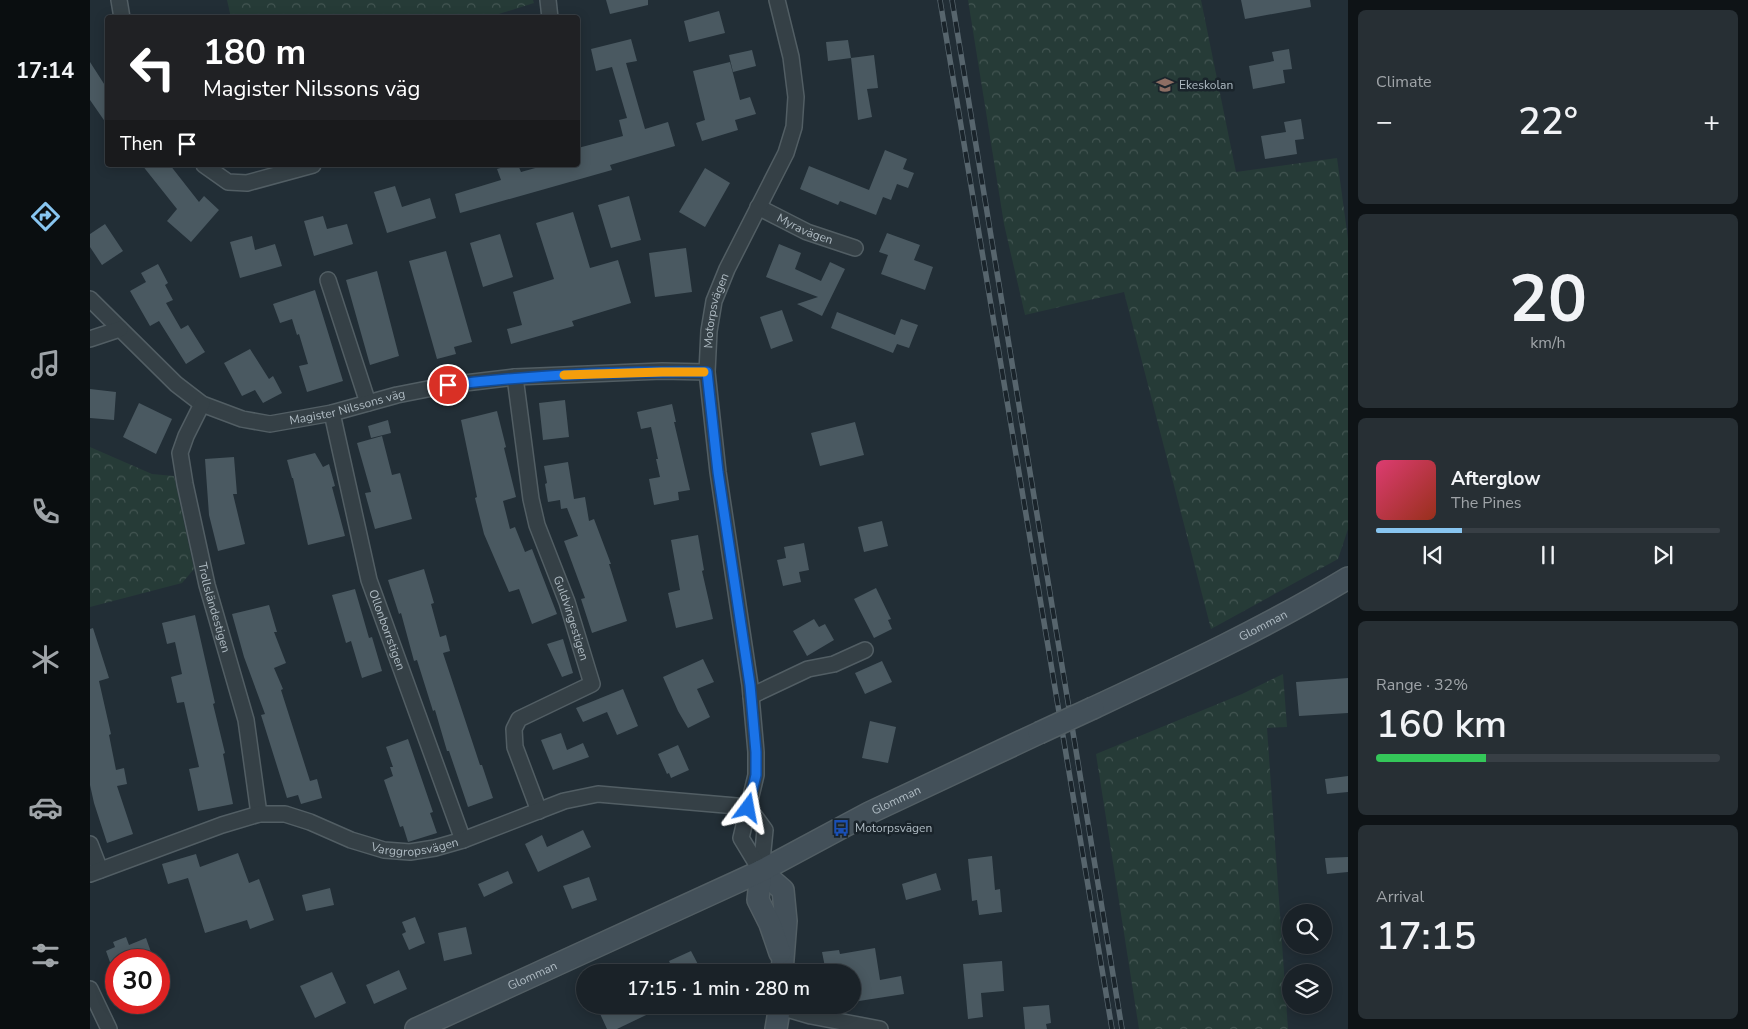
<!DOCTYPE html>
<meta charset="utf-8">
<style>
:root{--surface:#1a2228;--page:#272f34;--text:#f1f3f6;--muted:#9fa4a8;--line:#383f45;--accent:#88c5f0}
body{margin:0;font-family:"Nunito Sans",sans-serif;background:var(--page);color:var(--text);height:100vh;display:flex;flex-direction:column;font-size:19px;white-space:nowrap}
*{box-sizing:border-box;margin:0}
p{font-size:16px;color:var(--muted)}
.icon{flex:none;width:28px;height:28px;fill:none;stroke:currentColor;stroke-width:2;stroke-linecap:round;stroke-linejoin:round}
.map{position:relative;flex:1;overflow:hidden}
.panel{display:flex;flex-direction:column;gap:10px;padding:10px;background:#0e1316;width:400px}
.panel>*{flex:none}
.banner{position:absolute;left:15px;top:15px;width:475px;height:152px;border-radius:5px;box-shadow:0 2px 12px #0003,0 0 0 1px var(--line);background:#202124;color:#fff;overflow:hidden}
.fabs{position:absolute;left:1192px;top:904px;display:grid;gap:10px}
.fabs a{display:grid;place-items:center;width:50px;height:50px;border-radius:50%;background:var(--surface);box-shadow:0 2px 12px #0003,0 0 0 1px var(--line);font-size:25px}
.speed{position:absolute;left:15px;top:949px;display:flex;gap:10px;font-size:25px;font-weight:700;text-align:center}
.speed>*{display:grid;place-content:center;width:65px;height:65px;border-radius:50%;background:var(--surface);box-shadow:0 2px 12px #0003,0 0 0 1px var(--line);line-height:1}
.speed .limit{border:8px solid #d22;background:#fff;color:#111}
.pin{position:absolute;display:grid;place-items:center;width:42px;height:42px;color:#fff;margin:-21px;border:2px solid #fff;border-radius:50%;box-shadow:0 1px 5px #0007}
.me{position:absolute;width:55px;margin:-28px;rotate:13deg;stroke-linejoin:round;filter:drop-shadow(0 0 4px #0008)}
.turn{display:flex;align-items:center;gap:18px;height:105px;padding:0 15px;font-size:22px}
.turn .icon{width:65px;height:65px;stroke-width:2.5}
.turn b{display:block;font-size:35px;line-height:42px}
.then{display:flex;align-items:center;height:48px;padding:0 15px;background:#0003;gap:10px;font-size:19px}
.big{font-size:38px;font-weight:600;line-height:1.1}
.panel .widget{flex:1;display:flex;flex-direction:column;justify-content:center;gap:8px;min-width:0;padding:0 18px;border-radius:8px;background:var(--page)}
.panel .dial{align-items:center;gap:0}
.dial b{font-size:65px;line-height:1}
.song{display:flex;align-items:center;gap:15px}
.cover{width:60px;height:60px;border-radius:8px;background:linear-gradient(135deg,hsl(340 70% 55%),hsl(10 70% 35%))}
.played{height:5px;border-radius:2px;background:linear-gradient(90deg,var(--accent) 25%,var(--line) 25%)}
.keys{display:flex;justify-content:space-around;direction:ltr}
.heat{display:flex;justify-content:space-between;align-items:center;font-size:28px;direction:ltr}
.charge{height:8px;border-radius:4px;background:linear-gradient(90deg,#34c759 32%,var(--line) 0)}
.trip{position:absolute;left:486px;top:964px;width:285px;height:50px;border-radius:25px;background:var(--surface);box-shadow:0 2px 12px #0003,0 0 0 1px var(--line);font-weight:600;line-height:50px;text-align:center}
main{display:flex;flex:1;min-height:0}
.dock{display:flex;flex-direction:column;width:90px;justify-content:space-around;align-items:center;background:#0a0e10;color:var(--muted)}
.dock .icon{width:35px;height:35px}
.dock .on{color:var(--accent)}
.dock b{font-size:22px;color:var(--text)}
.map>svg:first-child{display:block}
.forest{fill:url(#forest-crowns)}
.building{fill:#4a5961}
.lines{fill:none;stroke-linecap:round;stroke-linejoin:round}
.street-casing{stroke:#525e64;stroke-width:18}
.secondary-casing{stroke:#525e64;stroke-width:24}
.street{stroke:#354046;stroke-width:15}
.secondary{stroke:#435059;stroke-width:21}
.rail-casing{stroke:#57656d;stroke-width:5.5}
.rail{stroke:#1a242b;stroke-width:4;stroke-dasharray:11;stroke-linecap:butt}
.secondary-bridge-casing{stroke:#525e64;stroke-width:24;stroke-linecap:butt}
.secondary-bridge{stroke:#435059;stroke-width:21}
.route-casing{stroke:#114b97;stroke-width:12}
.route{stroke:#1a73e8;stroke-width:9}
.slow{stroke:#f59e0b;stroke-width:9}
.labels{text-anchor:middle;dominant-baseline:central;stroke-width:5;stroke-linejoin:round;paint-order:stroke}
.poi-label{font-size:12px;fill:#afbbc3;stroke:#1a242b;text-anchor:start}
.street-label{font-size:12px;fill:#afbbc3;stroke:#1a242b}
</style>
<main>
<nav class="dock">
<b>17:14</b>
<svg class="icon on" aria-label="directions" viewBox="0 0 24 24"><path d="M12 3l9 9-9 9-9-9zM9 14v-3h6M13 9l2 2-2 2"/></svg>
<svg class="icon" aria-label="music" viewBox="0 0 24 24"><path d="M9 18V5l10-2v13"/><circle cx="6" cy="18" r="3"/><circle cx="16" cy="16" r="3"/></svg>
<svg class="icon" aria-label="phone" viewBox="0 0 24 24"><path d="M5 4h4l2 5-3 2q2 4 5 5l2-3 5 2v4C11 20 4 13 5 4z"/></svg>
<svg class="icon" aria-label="climate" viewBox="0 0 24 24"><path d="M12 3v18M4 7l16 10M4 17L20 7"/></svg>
<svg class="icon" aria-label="car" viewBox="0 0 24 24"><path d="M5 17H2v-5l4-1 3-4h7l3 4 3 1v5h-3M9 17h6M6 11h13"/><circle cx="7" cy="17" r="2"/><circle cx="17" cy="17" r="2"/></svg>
<svg class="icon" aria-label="filters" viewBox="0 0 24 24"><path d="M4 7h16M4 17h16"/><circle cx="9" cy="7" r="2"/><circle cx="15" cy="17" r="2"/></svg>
</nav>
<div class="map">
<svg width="1258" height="1029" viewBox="0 0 1258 1029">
<defs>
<pattern id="forest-crowns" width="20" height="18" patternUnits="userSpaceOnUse" patternTransform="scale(1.25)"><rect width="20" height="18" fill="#263b37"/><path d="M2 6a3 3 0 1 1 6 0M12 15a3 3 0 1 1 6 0" fill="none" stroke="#435552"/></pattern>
</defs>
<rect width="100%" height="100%" fill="#222e36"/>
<!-- forest -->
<path class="forest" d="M 137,0 L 443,0 L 444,3 L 396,18 L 141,18 Z
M 878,0 L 1111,0 L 1146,172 L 1247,158 L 1258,239 L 1258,529 L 1248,559 L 1121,629 L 1034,292 L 935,315 L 914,224 Z
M 0,447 L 62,474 L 84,476 L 104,569 L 92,583 L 0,607 Z
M 1193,674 L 1197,727 L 1177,728 L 1198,1029 L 1049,1029 L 1006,754 L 1152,694 Z"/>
<!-- building -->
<path class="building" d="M 516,0 L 558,0 L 558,5 L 520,14 Z
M 1151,0 L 1220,0 L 1221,7 L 1155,19 Z
M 629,11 L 635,33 L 599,42 L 594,21 Z
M 541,39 L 547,61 L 536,63 L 555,129 L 578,122 L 585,146 L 520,165 L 522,170 L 370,213 L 365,194 L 411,180 L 407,169 L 421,165 L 428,165 L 431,172 L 456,165 L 488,165 L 488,148 L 533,136 L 529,120 L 537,118 L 522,67 L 506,71 L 501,49 Z
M 758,40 L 761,58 L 738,61 L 736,42 Z
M 1199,49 L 1202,69 L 1193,70 L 1195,83 L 1163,89 L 1159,66 L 1184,61 L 1182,52 Z
M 662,50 L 666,66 L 643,72 L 639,55 Z
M 784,55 L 788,88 L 777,89 L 782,117 L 768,120 L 761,58 Z
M 0,62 L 18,90 L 18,126 L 0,100 Z
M 640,62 L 650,100 L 660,97 L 666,114 L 645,120 L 648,130 L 612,141 L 606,123 L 615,120 L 603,71 Z
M 1211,119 L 1214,139 L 1205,140 L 1207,154 L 1175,159 L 1171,136 L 1196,132 L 1194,122 Z
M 795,150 L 817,159 L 813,169 L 824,173 L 818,188 L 807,184 L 801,200 L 793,197 L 786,215 L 750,201 L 748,205 L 710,189 L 719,166 L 779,190 Z
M 52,165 L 80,165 L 109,202 L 114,196 L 129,210 L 101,242 L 77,221 L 87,209 Z
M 615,168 L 640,183 L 615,227 L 589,212 Z
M 305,186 L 312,207 L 340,198 L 346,218 L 297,233 L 284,192 Z
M 539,196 L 551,240 L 521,248 L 508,205 Z
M 483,212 L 500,268 L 528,260 L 541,303 L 482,321 L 484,326 L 421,344 L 417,329 L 432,325 L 423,292 L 464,279 L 446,223 Z
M 233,216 L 237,229 L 257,224 L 263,244 L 224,256 L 214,221 Z
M 15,224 L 33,251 L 12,265 L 0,247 L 0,234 Z
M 797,233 L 830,245 L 824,260 L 843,267 L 835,290 L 791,274 L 798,255 L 789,252 Z
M 410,234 L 423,277 L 393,287 L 380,243 Z
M 162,236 L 165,250 L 185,244 L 192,266 L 150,278 L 140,242 Z
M 689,244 L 711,253 L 705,269 L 731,281 L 740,262 L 755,269 L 732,316 L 707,304 L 728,297 L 676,277 Z
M 596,248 L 602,292 L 565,297 L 559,253 Z
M 356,251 L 382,342 L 364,347 L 366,354 L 347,359 L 319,261 Z
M 68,264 L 78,283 L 75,285 L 83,300 L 76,303 L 91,329 L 98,325 L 115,352 L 96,364 L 69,321 L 60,326 L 40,291 L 56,282 L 51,273 Z
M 287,271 L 309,356 L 280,365 L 256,280 Z
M 225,290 L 253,381 L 217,392 L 209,366 L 218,364 L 209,334 L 207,335 L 202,319 L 190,323 L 183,304 Z
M 692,310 L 703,341 L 681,349 L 670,317 Z
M 747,312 L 805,335 L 811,319 L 828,325 L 819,348 L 807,344 L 803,353 L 741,328 Z
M 160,349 L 179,379 L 183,376 L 192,393 L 173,403 L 165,390 L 152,396 L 134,363 Z
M 0,389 L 26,392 L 24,420 L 0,418 Z
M 475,400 L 479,437 L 453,440 L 449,403 Z
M 49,403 L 82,419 L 66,454 L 33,437 Z
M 582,404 L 586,422 L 584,422 L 600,490 L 588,492 L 589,500 L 564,505 L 559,479 L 570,477 L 566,459 L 568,459 L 561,427 L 551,429 L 547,412 Z
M 407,411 L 416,447 L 414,448 L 426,497 L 413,501 L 420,529 L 425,527 L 435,552 L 442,549 L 467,614 L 442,624 L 429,589 L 419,592 L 394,534 L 385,498 L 387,497 L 371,420 Z
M 298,420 L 301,433 L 281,438 L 278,426 Z
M 765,422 L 774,455 L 730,466 L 721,433 Z
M 292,436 L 302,475 L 310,473 L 322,519 L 285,529 L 275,493 L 281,492 L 267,443 Z
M 225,453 L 233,467 L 239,464 L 245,486 L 242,487 L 255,536 L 218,545 L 203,478 L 202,478 L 197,460 Z
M 144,457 L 147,494 L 143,494 L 155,544 L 128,551 L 119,515 L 115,459 Z
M 478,462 L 484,499 L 495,497 L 499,521 L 504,519 L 521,564 L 519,564 L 537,621 L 502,633 L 491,599 L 495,598 L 474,541 L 488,536 L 477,508 L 471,509 L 470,500 L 458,502 L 455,484 L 457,483 L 454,466 Z
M 792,521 L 798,546 L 774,552 L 768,527 Z
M 608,535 L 614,570 L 612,571 L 623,619 L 586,628 L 578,593 L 590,590 L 581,540 Z
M 714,543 L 719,570 L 709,572 L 711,582 L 693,586 L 687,560 L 696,558 L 694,547 Z
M 334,569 L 344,603 L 341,604 L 350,637 L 356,635 L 360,651 L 353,653 L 390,765 L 392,765 L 403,798 L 378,807 L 359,751 L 357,751 L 345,710 L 343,711 L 327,660 L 324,661 L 311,613 L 309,614 L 298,580 Z
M 786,588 L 801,619 L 798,620 L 802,629 L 784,638 L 764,599 Z
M 265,589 L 279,638 L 282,637 L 292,671 L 272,678 L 261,641 L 256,643 L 242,595 Z
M 179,605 L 187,632 L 184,632 L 196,663 L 184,668 L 193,689 L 191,690 L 220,781 L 227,779 L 232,798 L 211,804 L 208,795 L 197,798 L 171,715 L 175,714 L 154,657 L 142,614 Z
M 105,615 L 125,703 L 123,704 L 135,753 L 133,754 L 143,804 L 108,811 L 99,769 L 109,767 L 94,702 L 87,703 L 81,677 L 92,674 L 85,642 L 77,644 L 72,623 Z
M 724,619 L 729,627 L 735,624 L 744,640 L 717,656 L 703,631 Z
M 3,628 L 19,678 L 9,681 L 21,734 L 19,735 L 26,770 L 34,768 L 37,784 L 27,786 L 43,834 L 17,843 L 4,803 L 0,785 L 0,629 Z
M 473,639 L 483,673 L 472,677 L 457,644 Z
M 613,659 L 624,682 L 607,689 L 620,717 L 598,728 L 588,711 L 573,677 Z
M 792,661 L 802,682 L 775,694 L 765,673 Z
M 1258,678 L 1258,713 L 1209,716 L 1206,682 Z
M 533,689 L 548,726 L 527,735 L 517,712 L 493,722 L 486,708 Z
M 780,721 L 806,727 L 798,763 L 772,758 Z
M 471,733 L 477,750 L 493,743 L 499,757 L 463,770 L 451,740 Z
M 318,739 L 343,812 L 340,813 L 347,833 L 318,842 L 313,826 L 310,827 L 294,780 L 303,776 L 300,767 L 303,767 L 296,747 Z
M 588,745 L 599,770 L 581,778 L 579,773 L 577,774 L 568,754 Z
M 1258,776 L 1258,792 L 1237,794 L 1235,779 Z
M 493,830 L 501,847 L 448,872 L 435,844 L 452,835 L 457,847 Z
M 148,853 L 159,883 L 169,879 L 184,920 L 160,929 L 157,920 L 115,933 L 98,878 L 78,884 L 72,864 L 106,854 L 110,867 Z
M 902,856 L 905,890 L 910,889 L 912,912 L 889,915 L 887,900 L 882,901 L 878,859 Z
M 1258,857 L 1258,872 L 1237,874 L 1235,858 Z
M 418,871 L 423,883 L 394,897 L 388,884 Z
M 846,873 L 851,890 L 816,900 L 812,884 Z
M 499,877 L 507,900 L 482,909 L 473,886 Z
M 240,888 L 244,905 L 216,911 L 212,895 Z
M 325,917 L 335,943 L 319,950 L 312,934 L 316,932 L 312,922 Z
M 376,927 L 382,954 L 354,961 L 348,933 Z
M 36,937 L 39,945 L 56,938 L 62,955 L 49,960 L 26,960 L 26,963 L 21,965 L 16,951 L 25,947 L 23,942 Z
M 785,948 L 790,980 L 811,976 L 814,994 L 769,1001 L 765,977 L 762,978 L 762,972 L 736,972 L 732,952 L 749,950 L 750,954 Z
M 601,951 L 612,972 L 584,972 L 579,961 Z
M 912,961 L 914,991 L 891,993 L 893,1017 L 878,1019 L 873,964 Z
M 309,970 L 317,989 L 284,1004 L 276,985 Z
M 242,972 L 256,1003 L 225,1018 L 210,986 Z
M 506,1005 L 577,1005 L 527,1029 L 517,1029 Z
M 959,1005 L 961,1023 L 956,1024 L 957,1029 L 935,1029 L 933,1007 Z"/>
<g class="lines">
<!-- street casing -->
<g class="street-casing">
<g id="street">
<path d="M 29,0 L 32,18"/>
<path d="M 458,0 L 460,18"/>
<path d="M 114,165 L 138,182 L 157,183 L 223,165"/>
<path id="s1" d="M 668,207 L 717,232 L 765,248"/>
<path d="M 238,280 L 278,403"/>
<path id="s2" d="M 0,299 L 86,384 L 112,404 L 152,419 L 180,424 L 242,413 L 307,395 L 358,385 L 425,377 L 572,371 L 617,372"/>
<path d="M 0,339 L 30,329"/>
<path id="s3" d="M 425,377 L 441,499 L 447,525 L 477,602 L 502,684 L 429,719 L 424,729 L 425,747 L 449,811"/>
<path id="s4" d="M 112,404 L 96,436 L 90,453 L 95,484 L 117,585 L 156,720 L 169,814"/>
<path id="s5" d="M 242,413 L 279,580 L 373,840"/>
<path d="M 661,696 L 718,669 L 744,664 L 775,650"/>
<path d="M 658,807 L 675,830 L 671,871"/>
<path d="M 0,844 L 10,870"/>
<path id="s6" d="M 671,871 L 651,838 L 666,775 L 666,752 L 660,685 L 628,472 L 617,372 L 619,331 L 624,301 L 637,269 L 696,153 L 704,127 L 706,97 L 701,57 L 687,0"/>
<path id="s7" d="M 0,874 L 132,825 L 169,814 L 195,814 L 220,822 L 261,840 L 294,850 L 320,852 L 345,848 L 373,840 L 474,801 L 508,794 L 658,807"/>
<path d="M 0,989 L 19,1029"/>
<path d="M 690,1007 L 721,1016 L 790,1029"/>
</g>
</g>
<!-- secondary casing -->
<g class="secondary-casing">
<g id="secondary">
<path id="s8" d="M 1003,708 C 1091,667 1175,628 1258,578"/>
<path d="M 671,871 L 693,890 L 696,921 L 692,972"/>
<path d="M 671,871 L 668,900 L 680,924 L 690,953"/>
<path id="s9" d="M 326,1029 L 671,871 L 779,813 L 949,733"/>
<path d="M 686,1029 L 690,1005"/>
</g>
</g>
<!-- street -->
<use href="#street" class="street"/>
<!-- secondary -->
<use href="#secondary" class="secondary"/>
<!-- rail casing -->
<g class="rail-casing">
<path id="rail" d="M 850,0 L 1022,1029
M 862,0 L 1032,1029"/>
</g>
<!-- rail -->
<use href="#rail" class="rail"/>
<!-- secondary-bridge casing -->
<g class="secondary-bridge-casing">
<path id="secondary-bridge" d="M 949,733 L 1003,708"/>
</g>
<!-- secondary-bridge -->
<use href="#secondary-bridge" class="secondary-bridge"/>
</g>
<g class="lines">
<!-- route casing -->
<g class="route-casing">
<path id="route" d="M 358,385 C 444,375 530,371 617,372 L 628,472 L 660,685 L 666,752 L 666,775 L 658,808"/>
</g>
<!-- route -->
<use href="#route" class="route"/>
<!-- slow -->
<path class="slow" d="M 474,375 L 572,372 L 614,372"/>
</g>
<!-- icons -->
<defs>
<g id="school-bare" transform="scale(1.35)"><path d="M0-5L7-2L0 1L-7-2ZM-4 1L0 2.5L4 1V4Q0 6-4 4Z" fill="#8d6e63" stroke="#1a242b" stroke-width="2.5" paint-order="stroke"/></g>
<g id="bus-bare" transform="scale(1.35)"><path d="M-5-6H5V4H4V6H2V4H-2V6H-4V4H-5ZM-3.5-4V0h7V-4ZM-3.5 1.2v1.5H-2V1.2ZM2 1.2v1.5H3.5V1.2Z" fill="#1a4fb4" stroke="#1a242b" stroke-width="2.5" paint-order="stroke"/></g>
</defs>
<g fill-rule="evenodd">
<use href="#school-bare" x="1075" y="85"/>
<use href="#bus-bare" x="751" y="828"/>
</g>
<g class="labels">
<!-- poi labels -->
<g class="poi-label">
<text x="1089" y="85">Ekeskolan</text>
<text x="765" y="828">Motorpsvägen</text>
</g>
<!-- street labels -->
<g class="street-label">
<text stroke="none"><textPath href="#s1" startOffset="52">Myravägen</textPath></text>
<text stroke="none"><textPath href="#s6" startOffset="572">Motorpsvägen</textPath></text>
<text stroke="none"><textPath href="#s2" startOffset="304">Magister Nilssons väg</textPath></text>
<text stroke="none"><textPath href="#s4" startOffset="212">Trollsländestigen</textPath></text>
<text stroke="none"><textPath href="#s3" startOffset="249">Guldvingestigen</textPath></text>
<text stroke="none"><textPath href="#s8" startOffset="189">Glomman</textPath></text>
<text stroke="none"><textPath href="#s5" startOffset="224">Ollonborrstigen</textPath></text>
<text stroke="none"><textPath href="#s9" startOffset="532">Glomman</textPath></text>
<text stroke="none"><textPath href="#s7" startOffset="342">Varggropsvägen</textPath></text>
<text stroke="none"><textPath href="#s9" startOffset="128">Glomman</textPath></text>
</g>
</g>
</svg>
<div class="fabs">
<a><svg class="icon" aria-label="search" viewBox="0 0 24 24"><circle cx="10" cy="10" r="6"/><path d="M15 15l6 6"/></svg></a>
<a><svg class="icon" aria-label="layers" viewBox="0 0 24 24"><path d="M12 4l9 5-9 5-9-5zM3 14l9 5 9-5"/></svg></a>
</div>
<div class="speed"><div class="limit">30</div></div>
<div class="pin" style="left:358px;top:385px;background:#d93025"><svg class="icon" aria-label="arrive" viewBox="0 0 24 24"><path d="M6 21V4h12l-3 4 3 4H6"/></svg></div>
<svg class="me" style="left:658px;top:808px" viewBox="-20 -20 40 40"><path d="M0-17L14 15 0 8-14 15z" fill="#1a73e8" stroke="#fff" stroke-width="4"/></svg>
<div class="trip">17:15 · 1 min · 280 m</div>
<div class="banner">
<div class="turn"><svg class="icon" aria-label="left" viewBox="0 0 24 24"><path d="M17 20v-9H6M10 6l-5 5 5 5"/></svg><div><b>180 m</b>Magister Nilssons väg</div></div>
<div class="then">Then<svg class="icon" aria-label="arrive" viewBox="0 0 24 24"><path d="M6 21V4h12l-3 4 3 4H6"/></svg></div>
</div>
</div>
<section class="panel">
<div class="widget"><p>Climate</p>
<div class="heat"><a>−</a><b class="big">22°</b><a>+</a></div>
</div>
<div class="widget dial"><b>20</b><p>km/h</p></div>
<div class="widget">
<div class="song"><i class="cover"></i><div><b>Afterglow</b><p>The Pines</p></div></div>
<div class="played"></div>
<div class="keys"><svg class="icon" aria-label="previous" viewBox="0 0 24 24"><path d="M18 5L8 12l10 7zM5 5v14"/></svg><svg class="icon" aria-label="pause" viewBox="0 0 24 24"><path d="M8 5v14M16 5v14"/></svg><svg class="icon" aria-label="next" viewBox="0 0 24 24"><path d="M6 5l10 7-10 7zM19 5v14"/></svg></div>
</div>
<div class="widget"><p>Range · 32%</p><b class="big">160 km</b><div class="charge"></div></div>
<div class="widget"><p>Arrival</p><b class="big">17:15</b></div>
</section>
</main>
